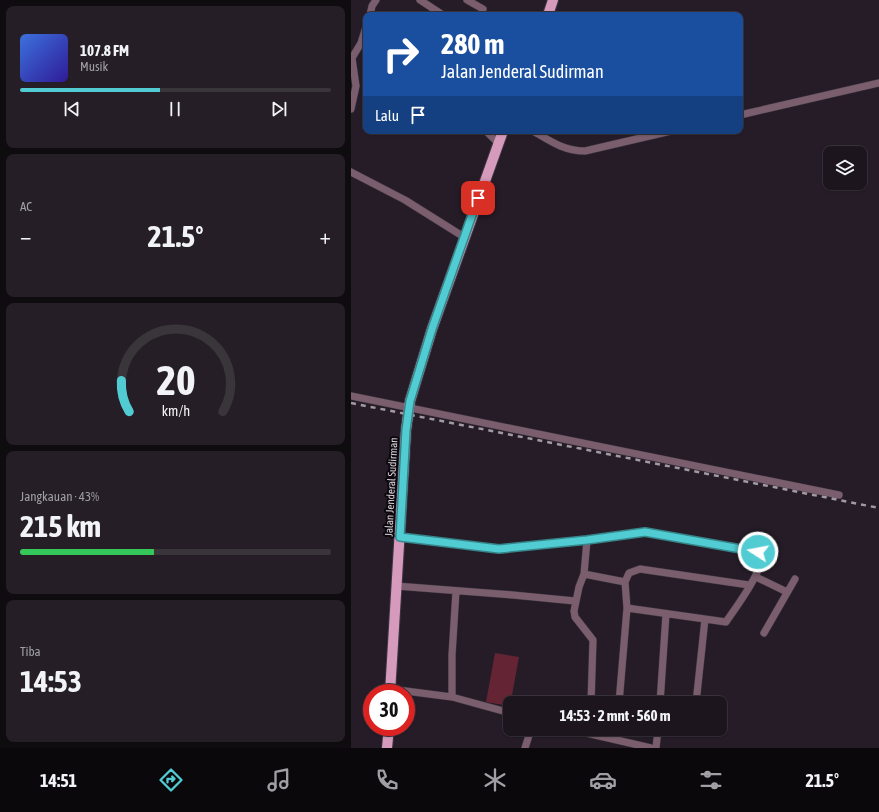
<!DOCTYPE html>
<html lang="id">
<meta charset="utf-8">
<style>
:root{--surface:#1c151d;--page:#251e26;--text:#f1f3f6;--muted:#a09fa4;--line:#3a343b;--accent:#51ccd3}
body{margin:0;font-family:"Asap Condensed",sans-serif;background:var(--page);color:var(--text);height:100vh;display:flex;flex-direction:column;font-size:15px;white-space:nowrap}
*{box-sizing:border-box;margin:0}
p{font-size:13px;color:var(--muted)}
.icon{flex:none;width:22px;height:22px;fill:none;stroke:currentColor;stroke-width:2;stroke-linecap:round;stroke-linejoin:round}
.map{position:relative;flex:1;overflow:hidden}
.details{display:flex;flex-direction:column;gap:6px;padding:6px;background:#0f0c10;width:351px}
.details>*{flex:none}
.guide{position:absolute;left:12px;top:12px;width:380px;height:122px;border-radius:8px;box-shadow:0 1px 3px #0004,0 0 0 1px var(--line);background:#1a4fa0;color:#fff;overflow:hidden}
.fabs{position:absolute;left:472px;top:146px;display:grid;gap:8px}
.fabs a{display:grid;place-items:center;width:44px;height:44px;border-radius:8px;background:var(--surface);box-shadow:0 1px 3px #0004,0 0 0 1px var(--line);font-size:20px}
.speed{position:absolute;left:12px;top:684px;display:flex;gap:8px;font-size:20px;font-weight:700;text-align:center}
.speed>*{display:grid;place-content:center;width:52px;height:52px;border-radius:50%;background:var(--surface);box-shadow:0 1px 3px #0004,0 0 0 1px var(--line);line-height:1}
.speed .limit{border:6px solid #d22;background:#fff;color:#111}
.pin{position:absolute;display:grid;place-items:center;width:34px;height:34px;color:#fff;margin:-17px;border-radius:8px;box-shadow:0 2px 6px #0006}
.me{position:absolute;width:44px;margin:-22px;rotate:281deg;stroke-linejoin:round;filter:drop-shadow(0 0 3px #0008)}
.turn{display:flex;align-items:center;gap:14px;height:84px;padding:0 12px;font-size:18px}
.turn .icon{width:52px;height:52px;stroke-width:2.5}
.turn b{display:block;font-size:28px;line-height:34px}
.then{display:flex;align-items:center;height:38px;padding:0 12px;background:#0003;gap:8px;font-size:15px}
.big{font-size:30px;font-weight:700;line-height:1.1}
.details .tile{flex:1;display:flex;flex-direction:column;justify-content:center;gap:6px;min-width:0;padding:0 14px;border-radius:8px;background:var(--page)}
.details .dial{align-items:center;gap:0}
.dial svg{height:104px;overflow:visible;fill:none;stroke:var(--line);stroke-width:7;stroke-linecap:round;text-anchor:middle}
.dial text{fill:var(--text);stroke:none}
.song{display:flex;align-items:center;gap:12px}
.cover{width:48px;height:48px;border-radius:6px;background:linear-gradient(135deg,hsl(220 70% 55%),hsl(250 70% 35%))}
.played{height:4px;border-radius:2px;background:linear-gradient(90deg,var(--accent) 45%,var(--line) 45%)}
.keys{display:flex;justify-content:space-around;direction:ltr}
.heat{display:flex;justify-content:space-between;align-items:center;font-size:22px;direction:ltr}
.charge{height:6px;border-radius:3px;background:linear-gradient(90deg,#34c759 43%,var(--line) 0)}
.trip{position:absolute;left:152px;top:696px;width:224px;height:40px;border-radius:8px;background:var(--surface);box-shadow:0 1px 3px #0004,0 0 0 1px var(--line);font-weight:700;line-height:40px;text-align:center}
.tabs{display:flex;height:64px;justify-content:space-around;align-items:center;background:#0b080c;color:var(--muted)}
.tabs .icon{width:28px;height:28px}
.tabs .active{color:var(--accent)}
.tabs b{font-size:18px;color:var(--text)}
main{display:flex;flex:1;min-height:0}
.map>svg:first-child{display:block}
.pitch{fill:#652433}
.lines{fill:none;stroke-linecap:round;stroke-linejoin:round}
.minor-casing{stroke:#3e3640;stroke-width:8}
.primary-casing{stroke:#3e3640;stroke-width:12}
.minor{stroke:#7a5e6d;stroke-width:7}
.primary{stroke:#d69bbc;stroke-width:10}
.rail{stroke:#a19aa2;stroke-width:2.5;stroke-dasharray:5 5;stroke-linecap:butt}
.route-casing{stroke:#358589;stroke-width:10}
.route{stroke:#51ccd3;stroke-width:7}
.labels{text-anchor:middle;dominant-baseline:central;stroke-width:4;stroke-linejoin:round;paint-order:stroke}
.street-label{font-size:11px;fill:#dad4db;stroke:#0c080d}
</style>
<main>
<section class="details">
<div class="tile">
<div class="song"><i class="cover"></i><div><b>107.8 FM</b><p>Musik</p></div></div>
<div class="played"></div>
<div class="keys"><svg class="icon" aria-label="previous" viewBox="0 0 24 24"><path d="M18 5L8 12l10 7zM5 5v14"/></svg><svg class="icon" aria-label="pause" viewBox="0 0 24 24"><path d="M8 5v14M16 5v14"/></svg><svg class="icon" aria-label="next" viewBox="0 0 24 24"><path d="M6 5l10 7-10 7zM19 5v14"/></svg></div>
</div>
<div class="tile"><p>AC</p>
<div class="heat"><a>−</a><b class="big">21.5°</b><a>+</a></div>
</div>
<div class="tile dial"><svg viewBox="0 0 100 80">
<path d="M14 69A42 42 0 1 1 86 69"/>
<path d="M14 69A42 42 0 0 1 8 45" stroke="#51ccd3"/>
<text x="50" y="56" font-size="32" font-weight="700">20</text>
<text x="50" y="72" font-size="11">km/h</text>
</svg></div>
<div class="tile"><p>Jangkauan · 43%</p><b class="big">215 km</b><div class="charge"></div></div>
<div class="tile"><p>Tiba</p><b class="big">14:53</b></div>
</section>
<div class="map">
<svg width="528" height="748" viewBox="0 0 528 748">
<rect width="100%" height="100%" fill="#251c27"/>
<!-- pitch -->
<path class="pitch" d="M 144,653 L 168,657 L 159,706 L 135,702 Z"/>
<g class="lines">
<!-- minor casing -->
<g class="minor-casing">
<path id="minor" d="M 69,0 L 92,15
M 116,0 L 132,9
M 19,15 L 21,6 L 25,0
M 0,109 L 5,86 L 1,58 L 10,43 L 15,27
M 389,115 L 528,83
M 135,131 L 147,143
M 182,131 C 199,141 213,151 234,151 L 320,131
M 0,172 L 54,200 L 113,237
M 0,396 L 488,495
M 49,537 L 148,549 L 236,540 L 294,532 L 403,551 L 407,552 L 412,557 C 406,579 388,603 375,622 L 276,608
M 236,540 L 233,574 L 228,587 L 223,611 L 224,617 L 242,640 L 240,703
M 233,574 L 274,582
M 405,577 L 436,592
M 45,586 L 162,595 L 224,601
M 413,633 L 444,579
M 39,689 L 101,697 L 159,713
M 101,697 L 101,655 L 105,591
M 268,703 L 276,608 L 274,582 L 278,573 L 289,569 L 398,585
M 309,703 L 315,614
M 345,703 L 354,619
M 218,729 L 300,748
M 266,740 L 267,729
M 174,748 L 180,729
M 305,748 L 307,729"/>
</g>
<!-- primary casing -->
<g class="primary-casing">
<path id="primary" d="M 197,15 L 202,0
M 39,693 L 55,430 L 59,401 L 81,329 L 152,131
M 36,748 L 38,727"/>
</g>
<!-- minor -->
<use href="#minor" class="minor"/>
<!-- primary -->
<use href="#primary" class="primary"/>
<!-- rail -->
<path class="rail" d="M 0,403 L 528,508"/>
</g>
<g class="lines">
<!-- route casing -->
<g class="route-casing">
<path id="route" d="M 127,198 L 81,329 L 59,401 L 55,430 L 49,537 L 148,549 L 236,540 L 294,532 L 407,552"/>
</g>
<!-- route -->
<use href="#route" class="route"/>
</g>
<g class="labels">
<!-- street labels -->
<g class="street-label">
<text transform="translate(40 487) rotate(-87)">Jalan Jenderal Sudirman</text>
</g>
</g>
</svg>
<div class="fabs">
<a><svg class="icon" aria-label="layers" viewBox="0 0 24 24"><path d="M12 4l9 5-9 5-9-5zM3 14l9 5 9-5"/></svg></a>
</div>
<div class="speed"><div class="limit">30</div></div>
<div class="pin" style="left:127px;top:198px;background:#d93025"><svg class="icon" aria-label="arrive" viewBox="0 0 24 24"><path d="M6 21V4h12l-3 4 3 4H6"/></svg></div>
<svg class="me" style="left:407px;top:552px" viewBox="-20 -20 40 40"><circle r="17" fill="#51ccd3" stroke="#fff" stroke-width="3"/><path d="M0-11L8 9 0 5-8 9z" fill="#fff"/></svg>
<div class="trip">14:53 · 2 mnt · 560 m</div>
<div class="guide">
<div class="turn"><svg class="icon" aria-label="right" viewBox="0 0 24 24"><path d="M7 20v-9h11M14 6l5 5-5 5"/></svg><div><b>280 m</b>Jalan Jenderal Sudirman</div></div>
<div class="then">Lalu<svg class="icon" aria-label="arrive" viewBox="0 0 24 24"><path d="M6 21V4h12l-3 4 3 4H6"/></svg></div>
</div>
</div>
</main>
<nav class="tabs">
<b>14:51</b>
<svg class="icon active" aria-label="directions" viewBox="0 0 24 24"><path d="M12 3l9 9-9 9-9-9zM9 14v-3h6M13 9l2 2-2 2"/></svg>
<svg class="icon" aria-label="music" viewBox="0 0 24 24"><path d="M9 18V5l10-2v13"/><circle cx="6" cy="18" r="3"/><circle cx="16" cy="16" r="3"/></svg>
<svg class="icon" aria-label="phone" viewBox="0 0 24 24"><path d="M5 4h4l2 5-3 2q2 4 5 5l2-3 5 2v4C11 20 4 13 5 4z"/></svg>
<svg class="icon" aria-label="climate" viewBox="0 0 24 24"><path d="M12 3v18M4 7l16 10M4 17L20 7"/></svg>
<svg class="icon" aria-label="car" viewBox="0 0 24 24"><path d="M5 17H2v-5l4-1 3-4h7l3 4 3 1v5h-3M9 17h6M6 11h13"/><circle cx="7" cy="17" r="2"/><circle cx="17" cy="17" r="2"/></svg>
<svg class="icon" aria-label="filters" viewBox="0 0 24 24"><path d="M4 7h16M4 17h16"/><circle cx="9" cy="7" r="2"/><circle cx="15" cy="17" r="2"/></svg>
<b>21.5°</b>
</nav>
